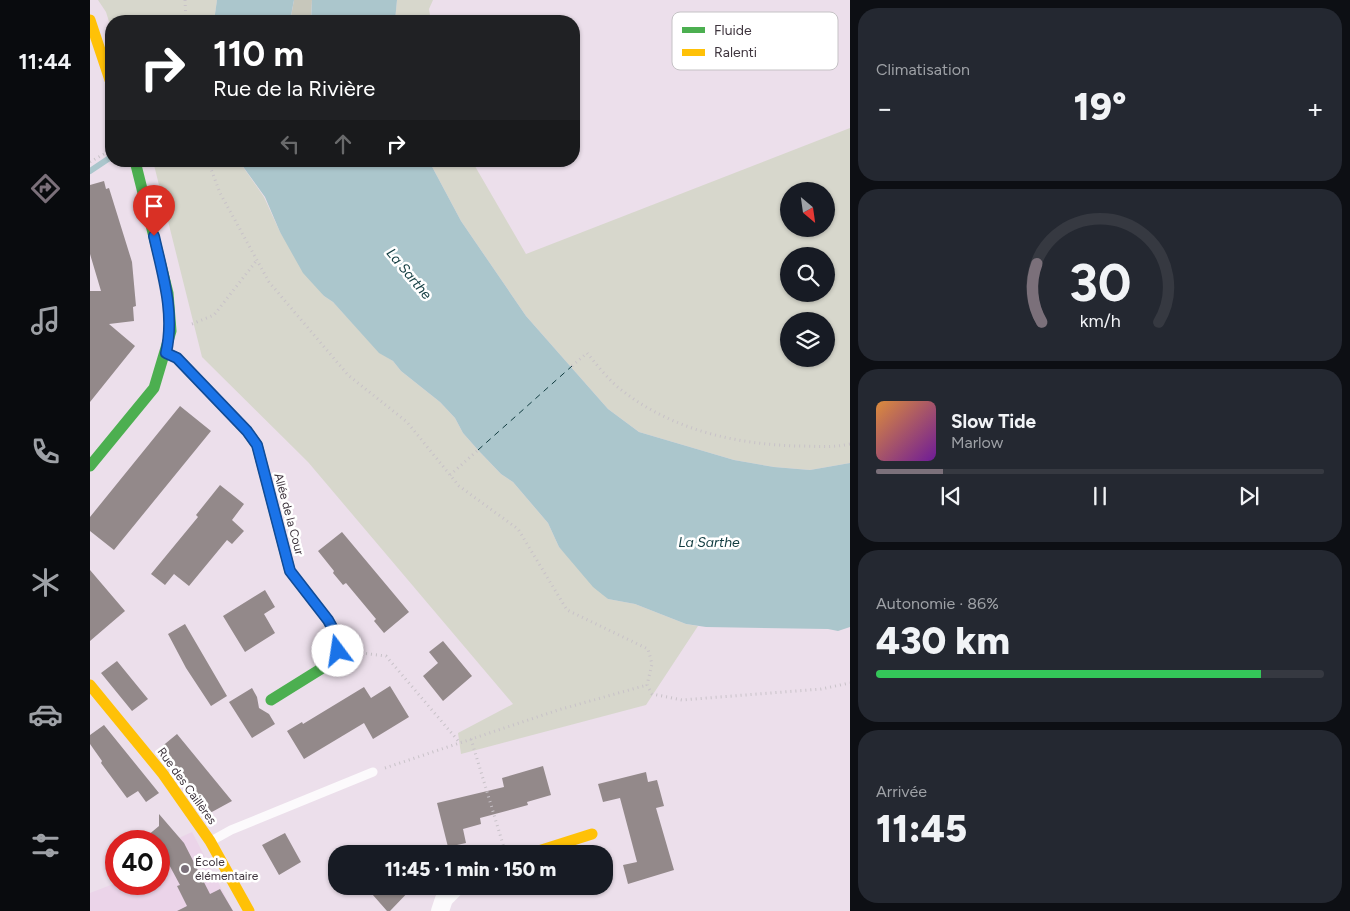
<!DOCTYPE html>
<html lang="fr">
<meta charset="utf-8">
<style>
:root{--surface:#171b24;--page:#242831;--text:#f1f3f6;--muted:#9ea1a6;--line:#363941;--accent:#7b707a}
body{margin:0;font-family:Figtree,sans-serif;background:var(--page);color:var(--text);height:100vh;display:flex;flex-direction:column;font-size:19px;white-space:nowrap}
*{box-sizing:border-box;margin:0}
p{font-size:16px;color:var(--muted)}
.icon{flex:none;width:28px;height:28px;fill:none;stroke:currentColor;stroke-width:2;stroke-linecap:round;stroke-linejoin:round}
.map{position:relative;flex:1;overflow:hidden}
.side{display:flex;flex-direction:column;gap:8px;padding:8px;background:#0d0f14;width:500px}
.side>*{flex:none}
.top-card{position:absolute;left:15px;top:15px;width:475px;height:152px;border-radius:20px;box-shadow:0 1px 4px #0004;background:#202124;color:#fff;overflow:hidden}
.needle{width:32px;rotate:151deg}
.buttons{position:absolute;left:690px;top:182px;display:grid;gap:10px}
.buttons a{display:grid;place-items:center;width:55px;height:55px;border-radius:50%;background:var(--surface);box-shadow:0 1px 4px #0004;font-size:25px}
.speed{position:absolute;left:15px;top:830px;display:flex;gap:10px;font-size:25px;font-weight:700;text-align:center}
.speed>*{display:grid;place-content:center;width:65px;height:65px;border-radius:50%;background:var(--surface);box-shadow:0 1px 4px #0004;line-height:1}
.speed .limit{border:8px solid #d22;background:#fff;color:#111}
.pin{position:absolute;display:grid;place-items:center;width:42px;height:42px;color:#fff;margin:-51px -21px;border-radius:50% 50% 50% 0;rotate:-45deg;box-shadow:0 0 5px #0007}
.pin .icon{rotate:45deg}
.me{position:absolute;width:55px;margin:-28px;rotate:346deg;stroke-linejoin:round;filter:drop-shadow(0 0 4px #0008)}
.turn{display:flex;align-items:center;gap:18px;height:105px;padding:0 25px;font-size:22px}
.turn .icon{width:65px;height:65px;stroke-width:2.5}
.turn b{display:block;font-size:35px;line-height:42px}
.lanes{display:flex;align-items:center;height:48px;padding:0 25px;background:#0003;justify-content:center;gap:25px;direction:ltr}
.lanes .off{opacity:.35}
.big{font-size:38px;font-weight:800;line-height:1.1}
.side .widget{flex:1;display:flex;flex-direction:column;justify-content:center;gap:8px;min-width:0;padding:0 18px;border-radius:20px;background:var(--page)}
.side .dial{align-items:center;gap:0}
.dial svg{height:130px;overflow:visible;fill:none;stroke:var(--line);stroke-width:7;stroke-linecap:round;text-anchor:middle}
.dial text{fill:var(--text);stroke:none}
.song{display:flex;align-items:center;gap:15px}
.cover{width:60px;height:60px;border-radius:8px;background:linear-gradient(135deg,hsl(30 70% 55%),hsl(280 70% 35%))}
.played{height:5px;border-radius:2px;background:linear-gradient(90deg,var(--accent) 15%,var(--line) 15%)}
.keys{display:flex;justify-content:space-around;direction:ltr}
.heat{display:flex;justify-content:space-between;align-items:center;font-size:28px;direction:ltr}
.charge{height:8px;border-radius:4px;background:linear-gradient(90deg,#34c759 86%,var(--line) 0)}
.trip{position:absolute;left:238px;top:845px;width:285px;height:50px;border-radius:20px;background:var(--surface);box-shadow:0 1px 4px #0004;font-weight:800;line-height:50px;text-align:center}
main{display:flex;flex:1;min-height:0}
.menu{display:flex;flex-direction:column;width:90px;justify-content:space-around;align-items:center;background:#090b0e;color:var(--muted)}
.menu .icon{width:35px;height:35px}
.menu .current{color:var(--accent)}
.menu b{font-size:22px;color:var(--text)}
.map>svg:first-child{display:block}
.built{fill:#ebd4e9}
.green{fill:#d7d7cc;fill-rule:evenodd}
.forest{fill:#c7c7bb}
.water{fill:#abc6cc}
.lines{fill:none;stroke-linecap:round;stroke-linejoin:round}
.stream{stroke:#abc6cc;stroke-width:6}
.ferry{stroke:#113c40;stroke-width:1;stroke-dasharray:6 5;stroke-linecap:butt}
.building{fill:#93898a}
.path{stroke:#c8c2c8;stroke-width:3;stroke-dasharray:1 4;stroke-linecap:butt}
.lane{stroke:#fcfafc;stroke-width:9}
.street{stroke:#fcfafc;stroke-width:18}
.fast{stroke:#4caf50;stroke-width:11}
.slow{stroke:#ffc107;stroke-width:11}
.route-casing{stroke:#114b97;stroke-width:12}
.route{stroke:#1a73e8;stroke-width:9}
.poi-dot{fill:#7b707a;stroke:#fff;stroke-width:2}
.labels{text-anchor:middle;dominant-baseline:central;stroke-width:5;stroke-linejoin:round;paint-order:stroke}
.street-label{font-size:12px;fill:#3e343d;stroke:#fff}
.poi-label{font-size:12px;fill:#3e343d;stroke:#fff;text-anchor:start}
.water-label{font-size:14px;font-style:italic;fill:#113c40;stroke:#fff}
.key{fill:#fff;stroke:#c5c2c5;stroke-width:1}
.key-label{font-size:14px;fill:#3e343d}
</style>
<main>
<nav class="menu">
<b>11:44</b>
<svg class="icon current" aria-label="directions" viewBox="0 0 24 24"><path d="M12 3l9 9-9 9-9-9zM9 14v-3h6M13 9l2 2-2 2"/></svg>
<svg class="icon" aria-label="music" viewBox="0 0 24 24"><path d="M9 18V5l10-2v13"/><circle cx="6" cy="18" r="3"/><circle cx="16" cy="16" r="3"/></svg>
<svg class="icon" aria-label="phone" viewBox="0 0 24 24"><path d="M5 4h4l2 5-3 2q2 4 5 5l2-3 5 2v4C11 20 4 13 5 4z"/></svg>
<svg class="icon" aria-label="climate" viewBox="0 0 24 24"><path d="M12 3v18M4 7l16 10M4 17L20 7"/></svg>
<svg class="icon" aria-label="car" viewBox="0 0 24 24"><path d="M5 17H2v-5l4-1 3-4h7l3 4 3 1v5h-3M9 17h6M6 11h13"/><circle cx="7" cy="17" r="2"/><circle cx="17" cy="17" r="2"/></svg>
<svg class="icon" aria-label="filters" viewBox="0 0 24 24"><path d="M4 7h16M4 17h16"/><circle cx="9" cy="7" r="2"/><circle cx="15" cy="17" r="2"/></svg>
</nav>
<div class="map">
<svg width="760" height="911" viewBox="0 0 760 911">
<rect width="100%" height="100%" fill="#ecdfeb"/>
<!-- built -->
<path class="built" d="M 102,832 L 143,911 L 0,911 L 0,893 L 26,883 L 69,884 L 69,856 L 89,838 Z"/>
<!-- green -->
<path class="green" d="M 8,0 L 127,0 L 124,21 L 21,21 L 21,28 L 16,12 Z
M 307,0 L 343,0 L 339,9 L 341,21 L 305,21 Z
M 760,128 L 760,463 L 720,470 L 684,467 L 644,460 L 549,432 L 518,409 L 436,316 L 371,221 L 339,161 L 382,161 L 436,254 ZM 699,191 L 736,191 L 736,229 L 699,229 ZM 699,256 L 736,256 L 736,294 L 699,294 ZM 699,321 L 736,321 L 736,359 L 699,359 Z
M 63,161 L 149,161 L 174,197 L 190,232 L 234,296 L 243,302 L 289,352 L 303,361 L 311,371 L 350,402 L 365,418 L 373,433 L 388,450 L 411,474 L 423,482 L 458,523 L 469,547 L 518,599 L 545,604 L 596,624 L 608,626 L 556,705 L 371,754 L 368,733 L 423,704 L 218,462 L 112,357 Z"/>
<!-- forest -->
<path class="forest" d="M 204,0 L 222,0 L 221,21 L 200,21 Z"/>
<!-- water -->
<path class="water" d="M 127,0 L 204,0 L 200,21 L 124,21 Z
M 222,0 L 307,0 L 305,21 L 221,21 Z
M 149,161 L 339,161 L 371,221 L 436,316 L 518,409 L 549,432 L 644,460 L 684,467 L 720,470 L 760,463 L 760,627 L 748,631 L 738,629 L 616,627 L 596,624 L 545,604 L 518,599 L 503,587 L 469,547 L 458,523 L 423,482 L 411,474 L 388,450 L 373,433 L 365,418 L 350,402 L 311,371 L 303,361 L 289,353 L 243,302 L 234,296 L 213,273 L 190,232 L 175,197 Z"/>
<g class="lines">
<!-- stream -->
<path class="stream" d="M 0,171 L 21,157"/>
<!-- ferry -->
<path class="ferry" d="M 388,450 L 482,366"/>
</g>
<!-- building -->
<path class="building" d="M 14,181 L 16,189 L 19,188 L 42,262 L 46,306 L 43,307 L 44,321 L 19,324 L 45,346 L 0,402 L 0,291 L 11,291 L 0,254 L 0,185 Z
M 90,406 L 121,431 L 24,550 L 0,531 L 0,517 Z
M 130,485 L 154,504 L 142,520 L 154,531 L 142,544 L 137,540 L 99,586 L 84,574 L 75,585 L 61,574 L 108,517 L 106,515 Z
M 252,532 L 319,612 L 294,633 L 284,621 L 286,619 L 256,583 L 253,585 L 243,573 L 244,571 L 228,551 Z
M 0,570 L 35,611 L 0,641 Z
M 175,590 L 185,607 L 174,614 L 185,633 L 155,652 L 133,616 Z
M 95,624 L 137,696 L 121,706 L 96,668 L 78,634 Z
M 353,641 L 382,676 L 353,701 L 333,676 L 348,663 L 339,652 Z
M 27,661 L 58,699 L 42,711 L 11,673 Z
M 300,686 L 319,717 L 283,739 L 274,723 L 214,759 L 197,731 L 212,722 L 213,724 L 274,687 L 281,698 Z
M 162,688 L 167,697 L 169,708 L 179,714 L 185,724 L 162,738 L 139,702 Z
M 14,725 L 69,793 L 56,802 L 48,791 L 37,798 L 11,763 L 12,761 L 0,744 L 0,735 Z
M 87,734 L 142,801 L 120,813 L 70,748 Z
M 453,766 L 461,795 L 437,802 L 438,805 L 390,818 L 391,824 L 373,829 L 376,843 L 358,847 L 347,803 L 414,787 L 412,778 Z
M 556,772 L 558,782 L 567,780 L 574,806 L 566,808 L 584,870 L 538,884 L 533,865 L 547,862 L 530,798 L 513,802 L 508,784 Z
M 69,814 L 94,843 L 120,894 L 130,889 L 143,911 L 87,911 L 97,906 L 87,886 L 90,885 L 69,846 L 69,841 L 51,841 L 69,826 Z
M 195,833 L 211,862 L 189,875 L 172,845 Z
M 275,886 L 324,886 L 300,911 L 297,911 Z"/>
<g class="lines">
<!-- path -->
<path class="path" d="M 95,0 L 96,21
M 118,161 L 130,193 L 179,282 L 258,375 L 317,422 L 369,486 L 428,529 L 477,610 L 558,649 L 562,664 L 557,685 L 562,694 L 592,700 L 731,689 L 760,683
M 0,162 L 21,150
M 102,324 L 124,315 L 167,260
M 482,366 L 497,353 C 508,366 520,382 534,392 C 584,430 645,444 707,446 C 725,446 742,448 760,444
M 360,475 L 388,450
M 271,653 L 296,656 L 370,743
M 381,739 L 415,851
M 295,768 L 468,710 L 557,685"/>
<!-- lane -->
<path class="lane" d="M 123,840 L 141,830 L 283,772"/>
<!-- street -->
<path class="street" d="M 350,911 L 354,899 L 367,886"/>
<!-- fast -->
<path class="fast" d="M 76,353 L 87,358 L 157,431 L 167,445 L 200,571 L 238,620 L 248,638 L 248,651 L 234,667 L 181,700
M 0,466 L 64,388 L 81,331 L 78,293 L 45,161"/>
<!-- slow -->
<path class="slow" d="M 0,20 L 21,83
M 0,685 L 73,774 L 120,841 L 159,911
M 439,854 L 502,834"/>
</g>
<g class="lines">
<!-- route casing -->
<g class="route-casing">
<path id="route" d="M 64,236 C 73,276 85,313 76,353 L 87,358 L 157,431 L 167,445 L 200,571 L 238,620 L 248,638 L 248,651"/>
</g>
<!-- route -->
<use href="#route" class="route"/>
</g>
<!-- markers -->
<circle class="poi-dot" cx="95" cy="869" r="5"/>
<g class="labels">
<!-- street labels -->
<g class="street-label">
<text transform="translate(199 514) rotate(75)">Allée de la Cour</text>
<text transform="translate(97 786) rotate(54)">Rue des Caillères</text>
</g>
<!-- poi labels -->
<g class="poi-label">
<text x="105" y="862">École<tspan x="105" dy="14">élémentaire</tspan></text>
</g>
<!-- water labels -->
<g class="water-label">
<text transform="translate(319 274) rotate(50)">La Sarthe</text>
<text x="619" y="542">La Sarthe</text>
</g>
</g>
<!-- legend -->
<rect x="582" y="12" width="166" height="58" rx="8" class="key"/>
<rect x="592" y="27" width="23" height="6" fill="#4caf50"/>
<rect x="592" y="49" width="23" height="7" fill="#ffc107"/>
<g class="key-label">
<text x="624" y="35">Fluide</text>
<text x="624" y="57">Ralenti</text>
</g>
</svg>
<div class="buttons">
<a><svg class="needle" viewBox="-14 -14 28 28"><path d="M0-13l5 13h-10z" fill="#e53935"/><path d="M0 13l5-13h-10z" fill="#9ea1a6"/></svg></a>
<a><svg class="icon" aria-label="search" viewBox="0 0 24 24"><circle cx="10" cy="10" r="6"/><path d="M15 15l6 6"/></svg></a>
<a><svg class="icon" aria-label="layers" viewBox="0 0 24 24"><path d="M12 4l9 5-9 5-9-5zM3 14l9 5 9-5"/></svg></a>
</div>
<div class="speed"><div class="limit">40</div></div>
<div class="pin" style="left:64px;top:236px;background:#d93025"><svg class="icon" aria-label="arrive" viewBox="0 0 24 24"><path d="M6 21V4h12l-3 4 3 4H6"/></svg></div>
<svg class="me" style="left:248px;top:651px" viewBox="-20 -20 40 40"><circle r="19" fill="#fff"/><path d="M0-13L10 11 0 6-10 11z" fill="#1a73e8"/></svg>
<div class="trip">11:45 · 1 min · 150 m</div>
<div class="top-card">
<div class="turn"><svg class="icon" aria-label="right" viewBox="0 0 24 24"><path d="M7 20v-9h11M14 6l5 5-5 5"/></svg><div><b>110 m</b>Rue de la Rivière</div></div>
<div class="lanes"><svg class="icon off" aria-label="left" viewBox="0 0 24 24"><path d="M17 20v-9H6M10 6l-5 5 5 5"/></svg><svg class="icon off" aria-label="ahead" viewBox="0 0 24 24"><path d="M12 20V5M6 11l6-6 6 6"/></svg><svg class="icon" aria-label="right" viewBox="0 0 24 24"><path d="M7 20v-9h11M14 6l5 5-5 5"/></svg></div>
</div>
</div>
<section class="side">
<div class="widget"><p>Climatisation</p>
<div class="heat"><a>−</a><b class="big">19°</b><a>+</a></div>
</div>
<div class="widget dial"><svg viewBox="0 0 100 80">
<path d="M14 69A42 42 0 1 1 86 69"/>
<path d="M14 69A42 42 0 0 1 11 33" stroke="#7b707a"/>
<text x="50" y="56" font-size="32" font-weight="700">30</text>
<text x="50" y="72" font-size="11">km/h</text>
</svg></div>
<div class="widget">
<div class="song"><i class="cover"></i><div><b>Slow Tide</b><p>Marlow</p></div></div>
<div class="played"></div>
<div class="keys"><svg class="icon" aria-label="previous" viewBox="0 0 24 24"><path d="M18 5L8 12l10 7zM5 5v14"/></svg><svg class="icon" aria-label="pause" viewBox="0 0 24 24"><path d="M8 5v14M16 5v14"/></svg><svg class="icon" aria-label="next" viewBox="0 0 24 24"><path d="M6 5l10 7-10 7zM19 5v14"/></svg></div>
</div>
<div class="widget"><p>Autonomie · 86%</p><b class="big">430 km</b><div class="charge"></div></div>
<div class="widget"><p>Arrivée</p><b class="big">11:45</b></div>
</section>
</main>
